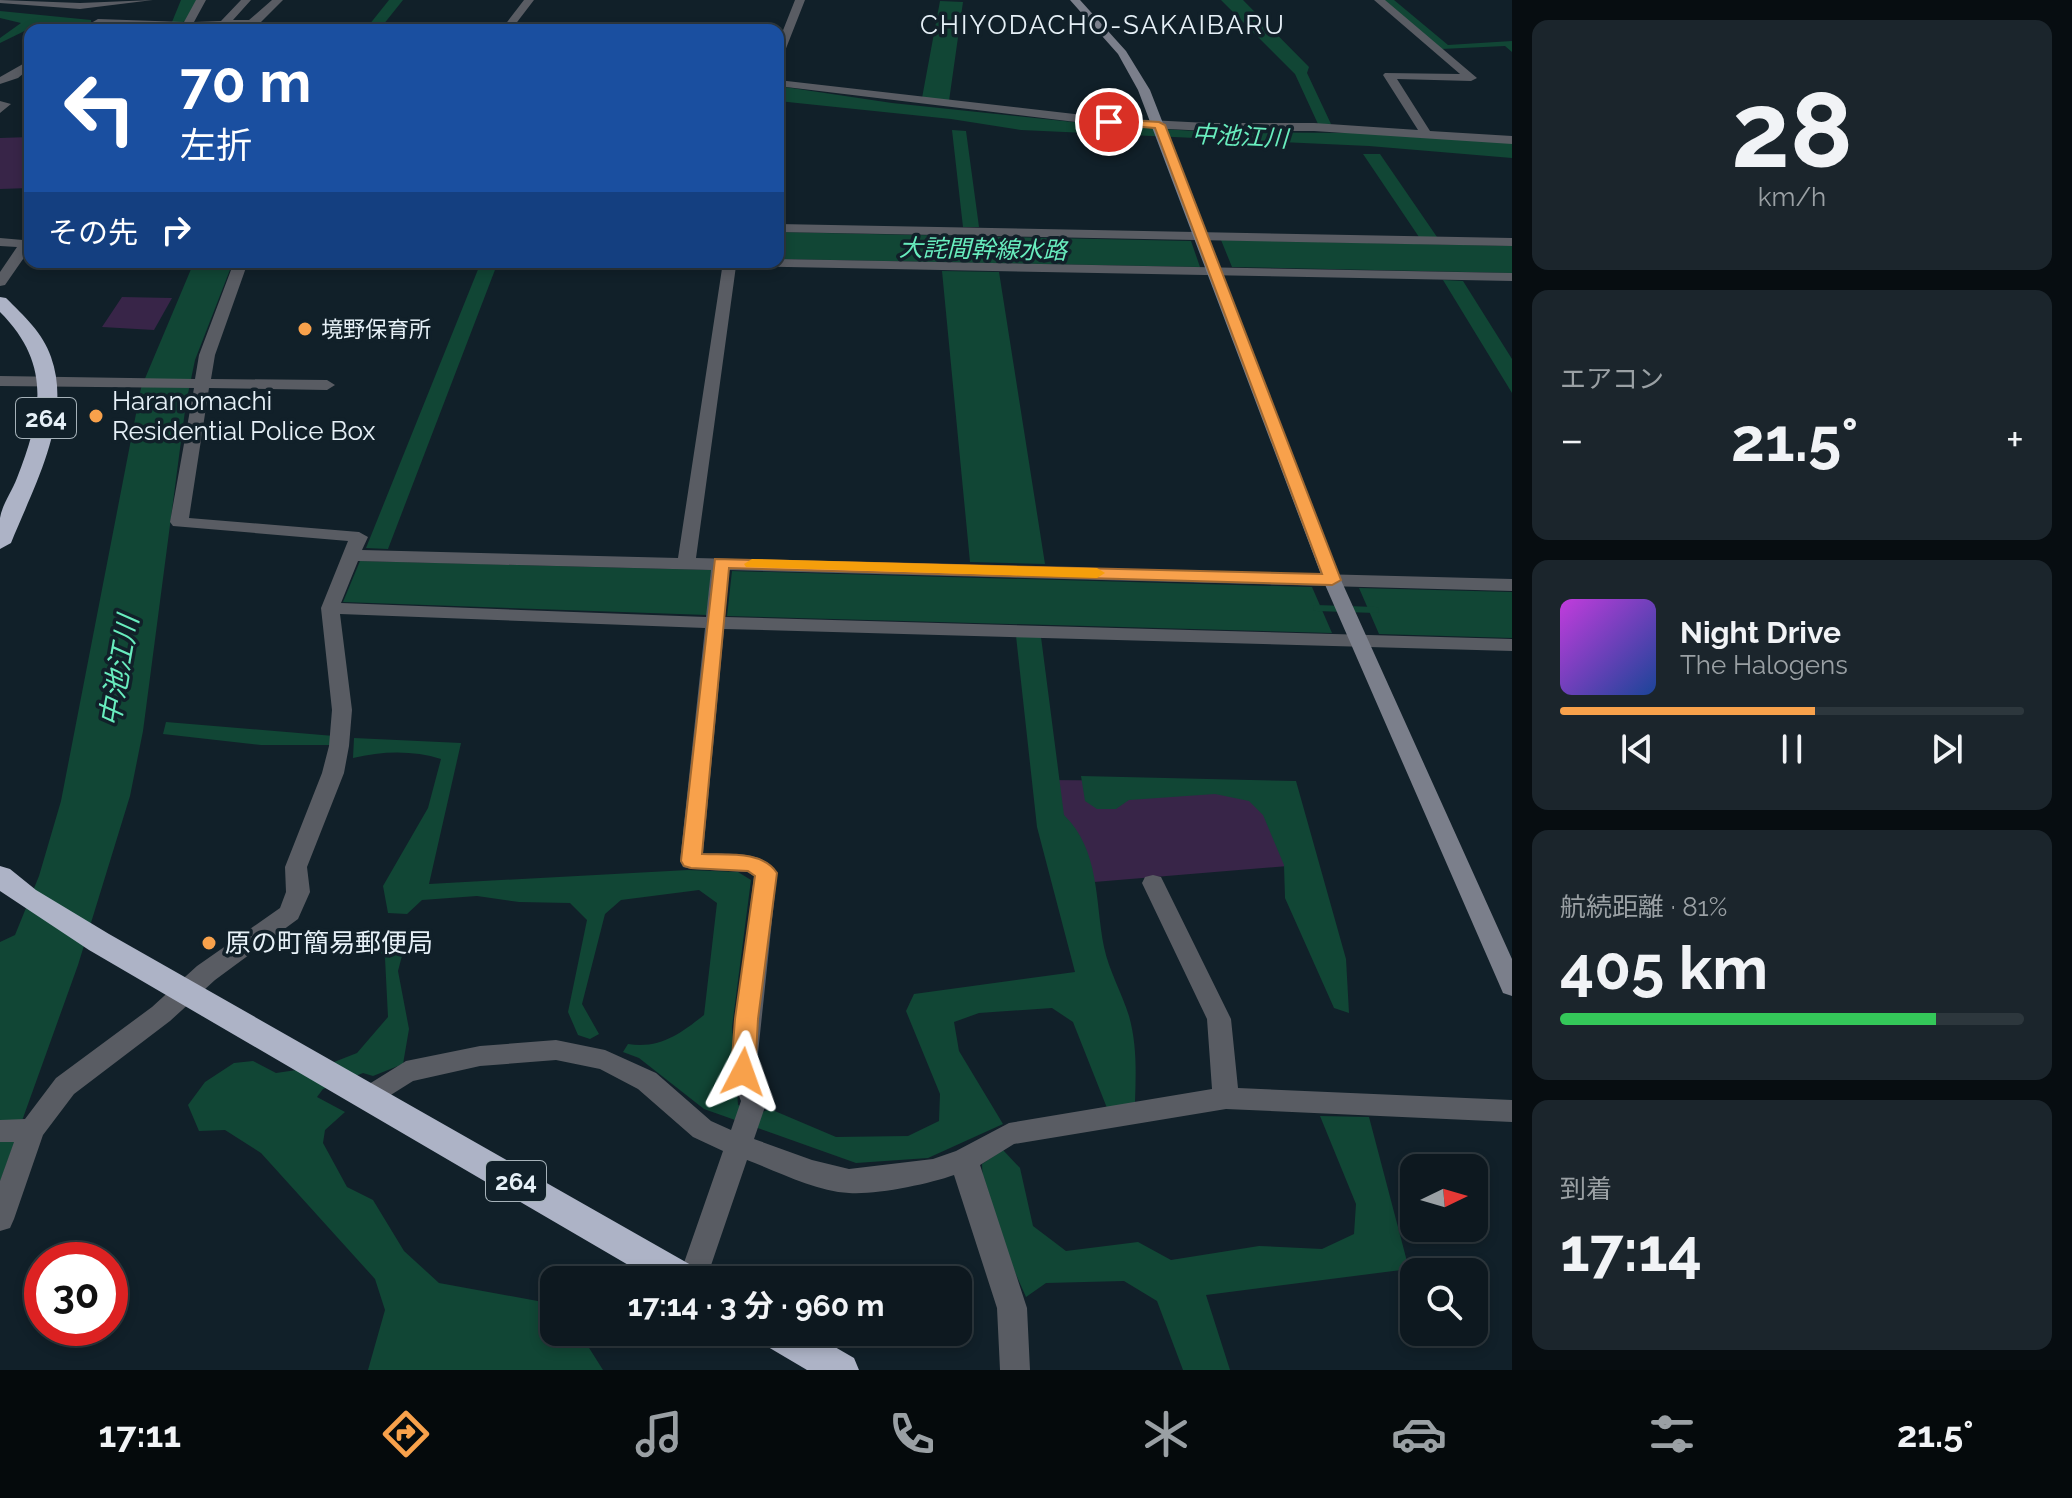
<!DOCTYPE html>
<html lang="ja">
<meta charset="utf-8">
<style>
:root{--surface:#0d181f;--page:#1b252c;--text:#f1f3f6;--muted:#9aa0a4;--line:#2d373d;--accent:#f8a14b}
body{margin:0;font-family:Raleway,"Noto Sans JP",sans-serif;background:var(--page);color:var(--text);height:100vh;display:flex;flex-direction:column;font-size:30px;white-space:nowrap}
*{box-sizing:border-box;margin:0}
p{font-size:26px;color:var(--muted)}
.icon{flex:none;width:44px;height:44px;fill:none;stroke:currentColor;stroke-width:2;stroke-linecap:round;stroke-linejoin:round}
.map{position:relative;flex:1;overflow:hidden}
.sheet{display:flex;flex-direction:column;gap:20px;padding:20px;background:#070d11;width:560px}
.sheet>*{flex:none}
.banner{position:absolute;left:24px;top:24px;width:760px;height:244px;border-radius:16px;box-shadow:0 4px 12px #0003,0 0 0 2px var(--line);background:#1a4fa0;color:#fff;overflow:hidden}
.needle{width:52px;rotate:85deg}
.fabs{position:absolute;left:1400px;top:1154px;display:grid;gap:16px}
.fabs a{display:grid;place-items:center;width:88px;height:88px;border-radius:16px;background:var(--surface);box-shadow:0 4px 12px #0003,0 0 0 2px var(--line);font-size:40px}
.speed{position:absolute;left:24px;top:1242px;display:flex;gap:16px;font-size:40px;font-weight:700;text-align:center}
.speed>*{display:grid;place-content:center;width:104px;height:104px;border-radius:50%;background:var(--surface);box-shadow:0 4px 12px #0003,0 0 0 2px var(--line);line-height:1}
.speed .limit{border:12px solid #d22;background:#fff;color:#111}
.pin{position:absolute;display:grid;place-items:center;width:68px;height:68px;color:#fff;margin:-34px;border:4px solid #fff;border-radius:50%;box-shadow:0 2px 8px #0007}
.me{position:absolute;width:88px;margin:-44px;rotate:4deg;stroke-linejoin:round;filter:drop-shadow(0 0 6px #0008)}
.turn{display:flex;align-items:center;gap:28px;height:168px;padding:0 24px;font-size:36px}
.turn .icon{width:104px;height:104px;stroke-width:2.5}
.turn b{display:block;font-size:56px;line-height:68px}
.then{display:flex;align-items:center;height:76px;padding:0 24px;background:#0003;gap:16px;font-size:30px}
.big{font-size:60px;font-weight:700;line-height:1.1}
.sheet .tile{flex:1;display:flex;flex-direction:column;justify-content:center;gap:12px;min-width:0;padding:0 28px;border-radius:16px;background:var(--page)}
.sheet .dial{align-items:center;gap:0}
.dial b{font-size:104px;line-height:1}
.song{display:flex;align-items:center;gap:24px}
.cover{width:96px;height:96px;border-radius:12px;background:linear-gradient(135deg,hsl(290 70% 55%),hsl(220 70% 35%))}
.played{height:8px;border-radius:4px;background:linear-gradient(90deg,var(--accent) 55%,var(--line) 55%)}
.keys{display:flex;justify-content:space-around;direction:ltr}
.heat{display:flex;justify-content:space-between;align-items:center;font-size:44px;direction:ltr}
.charge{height:12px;border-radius:6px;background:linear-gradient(90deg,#34c759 81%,var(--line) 0)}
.trip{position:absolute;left:540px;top:1266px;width:432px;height:80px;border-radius:16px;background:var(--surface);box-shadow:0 4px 12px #0003,0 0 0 2px var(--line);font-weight:700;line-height:80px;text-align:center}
.dock{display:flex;height:128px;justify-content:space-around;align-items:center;background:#050a0c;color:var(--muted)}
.dock .icon{width:56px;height:56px}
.dock .on{color:var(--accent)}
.dock b{font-size:36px;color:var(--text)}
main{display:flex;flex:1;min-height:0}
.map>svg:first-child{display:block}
.green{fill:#382548}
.water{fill:#114635}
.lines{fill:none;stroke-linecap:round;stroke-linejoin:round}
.stream{stroke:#114635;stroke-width:6}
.street{fill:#595c63;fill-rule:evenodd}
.secondary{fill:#7b7f8b;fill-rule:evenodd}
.highway{fill:#adb3c6;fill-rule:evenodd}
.route{fill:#f8a14b;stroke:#a16931;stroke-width:2}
.slow{fill:#f59e0b}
.poi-dot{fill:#f8a14b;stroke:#112029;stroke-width:3}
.labels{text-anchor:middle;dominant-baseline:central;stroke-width:7;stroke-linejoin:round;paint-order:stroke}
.far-poi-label{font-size:22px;fill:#e6f0f7;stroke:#112029;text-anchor:start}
.far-water-label{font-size:24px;font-style:italic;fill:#68edbe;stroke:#112029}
.shield{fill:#112029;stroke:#a6b2b9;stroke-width:2}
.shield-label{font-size:24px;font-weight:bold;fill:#e6f0f7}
.far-quarter-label{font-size:26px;letter-spacing:2px;fill:#e6f0f7;stroke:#112029}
.poi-label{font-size:26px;fill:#e6f0f7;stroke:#112029;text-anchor:start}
.water-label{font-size:28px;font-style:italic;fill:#68edbe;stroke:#112029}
</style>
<main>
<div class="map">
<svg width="1512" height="1370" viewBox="0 0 1512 1370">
<rect width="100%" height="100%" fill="#112029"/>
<!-- green -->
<path class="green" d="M 30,137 L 30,188 L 0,189 L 0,138 Z
M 122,297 L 172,298 L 154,330 L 102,327 Z
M 1043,780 L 1289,782 L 1312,864 L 1070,884 Z"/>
<!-- water -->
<path class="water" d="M 181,0 L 197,0 L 185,21 L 179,24 L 242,29 L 369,25 L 389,0 L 403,0 L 379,30 L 102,30 L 41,23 L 0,43 L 0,38 L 21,23 L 0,18 L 0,11 L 91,20 L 91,23 L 145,29 L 175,25 L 172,22 Z
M 1221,0 L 1243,0 L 1309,67 L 1307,73 L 1331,124 L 1318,124 L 1295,74 Z
M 1383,0 L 1394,0 L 1448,45 L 1512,41 L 1512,52 L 1505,46 L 1441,49 Z
M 940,1 L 963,2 L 949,101 L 922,98 Z
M 778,86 L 892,103 L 1101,125 L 1210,132 L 1362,133 L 1512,143 L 1512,158 L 1369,146 L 1021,130 L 951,119 L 778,101 Z
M 952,130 L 966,131 L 979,227 L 963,227 Z
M 1363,154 L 1380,154 L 1437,237 L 1419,237 Z
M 778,232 L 1191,241 L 1200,267 L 778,259 Z
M 1221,240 L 1512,246 L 1512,273 L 1232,267 Z
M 194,262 L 233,262 L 195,360 L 186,403 L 143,731 L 130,796 L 78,965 L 0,1182 L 0,942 L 15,935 L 39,876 L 61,801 L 141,388 Z
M 481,262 L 498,262 L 388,549 L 366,548 Z
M 942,271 L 999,272 L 1045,564 L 970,562 Z
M 1443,280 L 1463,281 L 1512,359 L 1512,393 Z
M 360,561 L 711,570 L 707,615 L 343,602 Z
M 732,571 L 1312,587 L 1332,633 L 727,616 Z
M 1359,588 L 1512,592 L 1512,638 L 1379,634 Z
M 1016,636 L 1041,637 L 1064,815 C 1100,850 1095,901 1104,947 C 1109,971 1122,993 1129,1016 C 1137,1045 1136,1072 1135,1102 L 1126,1108 L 1107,1108 L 1073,1022 L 1052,1008 L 979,1013 L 954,1022 L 959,1051 L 1003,1124 L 928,1158 L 856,1163 L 704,1109 L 639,1058 L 623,1052 L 628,1044 C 660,1049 680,1034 704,1015 L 717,903 L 699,890 L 621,900 L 605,914 L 582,1004 L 599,1034 L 590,1039 L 578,1035 L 568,1012 L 587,920 L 570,903 L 519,902 L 477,896 L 422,900 L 407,914 L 388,913 L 383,886 L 428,808 L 441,759 C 413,750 382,751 353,758 L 354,738 L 461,743 L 429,884 L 688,870 L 738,872 L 751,880 L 732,1027 L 738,1105 L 758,1114 L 770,1109 L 836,1137 L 908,1136 L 939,1121 L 940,1094 L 906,1011 L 914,994 L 1075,972 L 1037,827 Z
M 166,722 L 334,736 L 333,745 L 261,745 L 163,734 Z
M 1081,776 L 1296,781 L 1346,959 L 1349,1013 L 1334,1008 L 1285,898 L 1284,865 L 1263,815 L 1249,801 L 1215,794 L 1129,800 L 1116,809 L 1097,809 L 1085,801 Z
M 384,930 L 396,930 L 404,948 L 398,971 L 409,1029 L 403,1064 L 373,1076 L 363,1073 L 323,1089 L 317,1097 L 345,1112 L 325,1130 L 323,1143 L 347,1187 L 373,1200 L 404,1251 L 439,1283 L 543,1302 L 554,1310 L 554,1332 L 579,1332 L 603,1370 L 368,1370 L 385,1310 L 375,1279 L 261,1153 L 225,1130 L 199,1131 L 188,1105 L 205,1082 L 234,1063 L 253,1061 L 276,1073 L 324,1066 L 357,1053 L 388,1017 L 385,958 L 376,946 Z
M 1320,1116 L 1369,1117 L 1409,1269 L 1206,1295 L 1230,1370 L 1183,1370 L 1157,1301 L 1124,1281 L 1046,1283 L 1026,1297 L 984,1202 L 982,1164 L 1003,1150 L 1020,1168 L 1033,1226 L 1066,1251 L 1138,1242 L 1171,1260 L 1259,1246 L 1322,1249 L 1354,1234 L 1356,1204 Z"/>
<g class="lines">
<!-- stream -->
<path class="stream" d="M 1316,608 L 1376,610"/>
<!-- street -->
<path class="street" d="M 0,0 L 80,3 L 153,0 L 80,9 L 0,3 Z
M 196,0 L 206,0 L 194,22 L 221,21 L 241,0 L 251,0 L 233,20 L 249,20 L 272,0 L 283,0 L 253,30 L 243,30 L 245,26 L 146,29 L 100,25 L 91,30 L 79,30 L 98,19 L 184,22 Z
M 524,0 L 534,0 L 511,30 L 501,30 Z
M 795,0 L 805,0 L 783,56 L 778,59 L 778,43 Z
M 1374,0 L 1385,0 L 1477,78 L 1471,81 L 1397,79 L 1430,131 L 1512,136 L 1512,144 L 1314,131 L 1208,131 L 1109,126 L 778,86 L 778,80 L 1109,118 L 1208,123 L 1314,123 L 1418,130 L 1383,75 L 1385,73 L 1460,74 Z
M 30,60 L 30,68 L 18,78 L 0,84 L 0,77 Z
M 0,101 L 11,104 L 0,113 Z
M 778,224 L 1512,238 L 1512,246 L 778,232 Z
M 30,235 L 30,249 L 5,285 L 0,286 L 0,272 L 17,247 L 0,246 L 0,238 L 23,240 Z
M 778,259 L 1512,273 L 1512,281 L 736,266 L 696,558 L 1512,579 L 1512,591 L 729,570 L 725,617 L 1512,639 L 1512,651 L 724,629 L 703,853 C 726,855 764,849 777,873 L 756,1072 L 767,1101 L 754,1139 L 812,1160 L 849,1169 L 933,1159 L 956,1151 L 1009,1123 L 1212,1089 L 1207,1019 L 1142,883 L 1145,877 L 1153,875 L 1161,877 L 1164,883 L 1231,1019 L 1238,1088 L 1512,1100 L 1512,1122 L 1226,1109 L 1014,1144 L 980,1165 L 1027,1308 L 1030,1370 L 1000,1370 L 997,1308 L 954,1175 C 929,1184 876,1195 849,1193 C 815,1191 779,1172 747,1160 L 706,1280 L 678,1280 L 723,1151 L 693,1137 L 638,1089 L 600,1069 L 556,1060 L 480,1066 L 413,1081 L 370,1108 L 361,1105 L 357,1097 L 361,1089 L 406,1061 L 480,1046 L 556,1040 L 605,1050 L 656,1073 L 711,1121 L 731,1130 L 741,1101 L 730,1072 L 754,876 L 747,872 L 691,869 L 683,867 L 680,861 L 705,628 L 340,614 L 352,710 L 349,746 L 344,773 L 307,867 L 310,892 L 298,919 L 215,980 L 170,1021 L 74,1094 L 43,1135 L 14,1219 L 10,1228 L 0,1231 L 0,1181 L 14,1142 L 0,1142 L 0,1120 L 25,1119 L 56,1078 L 152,1007 L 197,966 L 280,908 L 286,892 L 285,867 L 322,773 L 329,746 L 332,710 L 321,608 L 348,541 L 173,526 L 170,522 L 194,388 L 0,386 L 0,376 L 195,379 L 199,355 L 234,262 L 248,262 L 215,355 L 211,379 L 327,380 L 335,385 L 327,390 L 209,388 L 189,518 L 359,532 L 368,537 L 362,550 L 678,558 L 723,262 L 778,262 ZM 358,561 L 711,570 L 706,617 L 341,603 Z"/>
<!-- secondary -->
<path class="secondary" d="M 1070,0 L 1080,0 L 1126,51 L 1150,90 L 1341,580 L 1512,959 L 1512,996 L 1503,993 L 1500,986 L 1323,580 L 1138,90 L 1118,54 Z"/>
<!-- highway -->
<path class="highway" d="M 0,297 L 6,298 C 24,316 43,333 51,357 C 73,418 33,488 11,543 L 0,549 C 0,540 0,528 0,518 C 2,505 12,491 17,478 C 42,414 52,364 0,312 Z
M 0,866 L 10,869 L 36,890 L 109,934 L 698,1269 L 703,1280 L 654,1280 L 89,950 L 0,891 Z
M 758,1332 L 809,1332 L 854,1358 L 859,1370 L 807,1370 L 763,1344 Z"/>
</g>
<!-- route -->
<path class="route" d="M 1109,119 L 1159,122 L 1165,125 L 1341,580 L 1332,585 L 729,568 L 702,854 C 726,855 762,850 777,873 L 758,1019 L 755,1072 L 751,1079 L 743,1082 L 735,1079 L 731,1072 L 735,1019 L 755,876 L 748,871 L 691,868 L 684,866 L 681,861 L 715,559 L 1322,574 L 1155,128 L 1105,124 L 1104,122 Z"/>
<!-- slow -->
<path class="slow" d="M 752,559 L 1097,568 L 1105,573 L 1097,578 L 746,567 L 744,564 Z"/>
<!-- markers -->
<g class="poi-dot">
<circle cx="305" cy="329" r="8"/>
<circle cx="96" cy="416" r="8"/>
<circle cx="209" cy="943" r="8"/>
</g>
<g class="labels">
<!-- far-poi labels -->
<g class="far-poi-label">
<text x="321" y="329">境野保育所</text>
</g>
<!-- far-water labels -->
<g class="far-water-label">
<text transform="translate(1240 136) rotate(3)">中池江川</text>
<text transform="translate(983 249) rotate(1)">大詫間幹線水路</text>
</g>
<!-- shield labels -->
<g class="shield">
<rect x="16" y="398" width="60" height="40" rx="6"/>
<rect x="486" y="1161" width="60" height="40" rx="6"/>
</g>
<g class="shield-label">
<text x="46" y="418">264</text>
<text x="516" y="1181">264</text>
</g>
<!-- far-quarter labels -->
<g class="far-quarter-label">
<text x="1103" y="25">CHIYODACHO-SAKAIBARU</text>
</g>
<!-- poi labels -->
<g class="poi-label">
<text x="112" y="401">Haranomachi<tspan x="112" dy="30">Residential Police Box</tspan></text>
<text x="225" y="943">原の町簡易郵便局</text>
</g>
<!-- water labels -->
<g class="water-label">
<text transform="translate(119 671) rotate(-80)">中池江川</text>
</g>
</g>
</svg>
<div class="fabs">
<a><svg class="needle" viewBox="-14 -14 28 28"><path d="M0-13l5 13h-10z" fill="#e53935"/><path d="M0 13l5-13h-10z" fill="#9aa0a4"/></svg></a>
<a><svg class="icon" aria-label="search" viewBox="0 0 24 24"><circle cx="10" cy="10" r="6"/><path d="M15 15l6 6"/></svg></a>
</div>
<div class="speed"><div class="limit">30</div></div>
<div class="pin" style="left:1109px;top:122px;background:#d93025"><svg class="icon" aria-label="arrive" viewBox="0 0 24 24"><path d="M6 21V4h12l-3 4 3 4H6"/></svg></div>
<svg class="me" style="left:743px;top:1072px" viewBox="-20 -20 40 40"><path d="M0-17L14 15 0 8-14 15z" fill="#f8a14b" stroke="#fff" stroke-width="4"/></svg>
<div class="trip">17:14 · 3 分 · 960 m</div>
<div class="banner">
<div class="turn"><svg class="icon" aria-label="left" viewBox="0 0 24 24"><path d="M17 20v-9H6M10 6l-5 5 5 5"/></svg><div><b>70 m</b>左折</div></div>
<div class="then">その先<svg class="icon" aria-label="right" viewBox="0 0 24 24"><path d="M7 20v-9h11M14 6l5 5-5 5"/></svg></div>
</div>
</div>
<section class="sheet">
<div class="tile dial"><b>28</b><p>km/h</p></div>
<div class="tile"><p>エアコン</p>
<div class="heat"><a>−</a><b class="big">21.5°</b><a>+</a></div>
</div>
<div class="tile">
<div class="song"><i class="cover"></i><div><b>Night Drive</b><p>The Halogens</p></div></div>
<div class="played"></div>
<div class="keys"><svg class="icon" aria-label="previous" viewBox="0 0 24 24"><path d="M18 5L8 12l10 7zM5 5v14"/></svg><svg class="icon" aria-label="pause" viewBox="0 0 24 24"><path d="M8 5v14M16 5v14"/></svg><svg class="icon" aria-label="next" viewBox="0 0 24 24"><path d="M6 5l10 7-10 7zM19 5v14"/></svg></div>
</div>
<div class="tile"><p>航続距離 · 81%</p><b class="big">405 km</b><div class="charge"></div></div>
<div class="tile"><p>到着</p><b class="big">17:14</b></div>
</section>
</main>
<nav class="dock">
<b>17:11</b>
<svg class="icon on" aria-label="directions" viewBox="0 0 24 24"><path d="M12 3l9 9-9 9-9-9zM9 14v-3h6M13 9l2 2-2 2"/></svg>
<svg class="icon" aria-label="music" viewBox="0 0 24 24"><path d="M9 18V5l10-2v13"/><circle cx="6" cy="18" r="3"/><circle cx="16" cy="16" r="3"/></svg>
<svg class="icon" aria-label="phone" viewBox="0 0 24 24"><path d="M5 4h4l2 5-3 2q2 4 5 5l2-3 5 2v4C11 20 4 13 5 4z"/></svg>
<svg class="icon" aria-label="climate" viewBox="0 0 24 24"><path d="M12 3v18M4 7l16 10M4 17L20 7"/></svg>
<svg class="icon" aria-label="car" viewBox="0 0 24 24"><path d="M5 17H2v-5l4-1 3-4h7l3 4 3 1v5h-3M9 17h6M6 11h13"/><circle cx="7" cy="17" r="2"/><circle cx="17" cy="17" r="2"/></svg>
<svg class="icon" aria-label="filters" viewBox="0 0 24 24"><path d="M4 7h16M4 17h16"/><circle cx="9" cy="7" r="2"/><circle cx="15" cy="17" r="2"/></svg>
<b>21.5°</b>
</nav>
